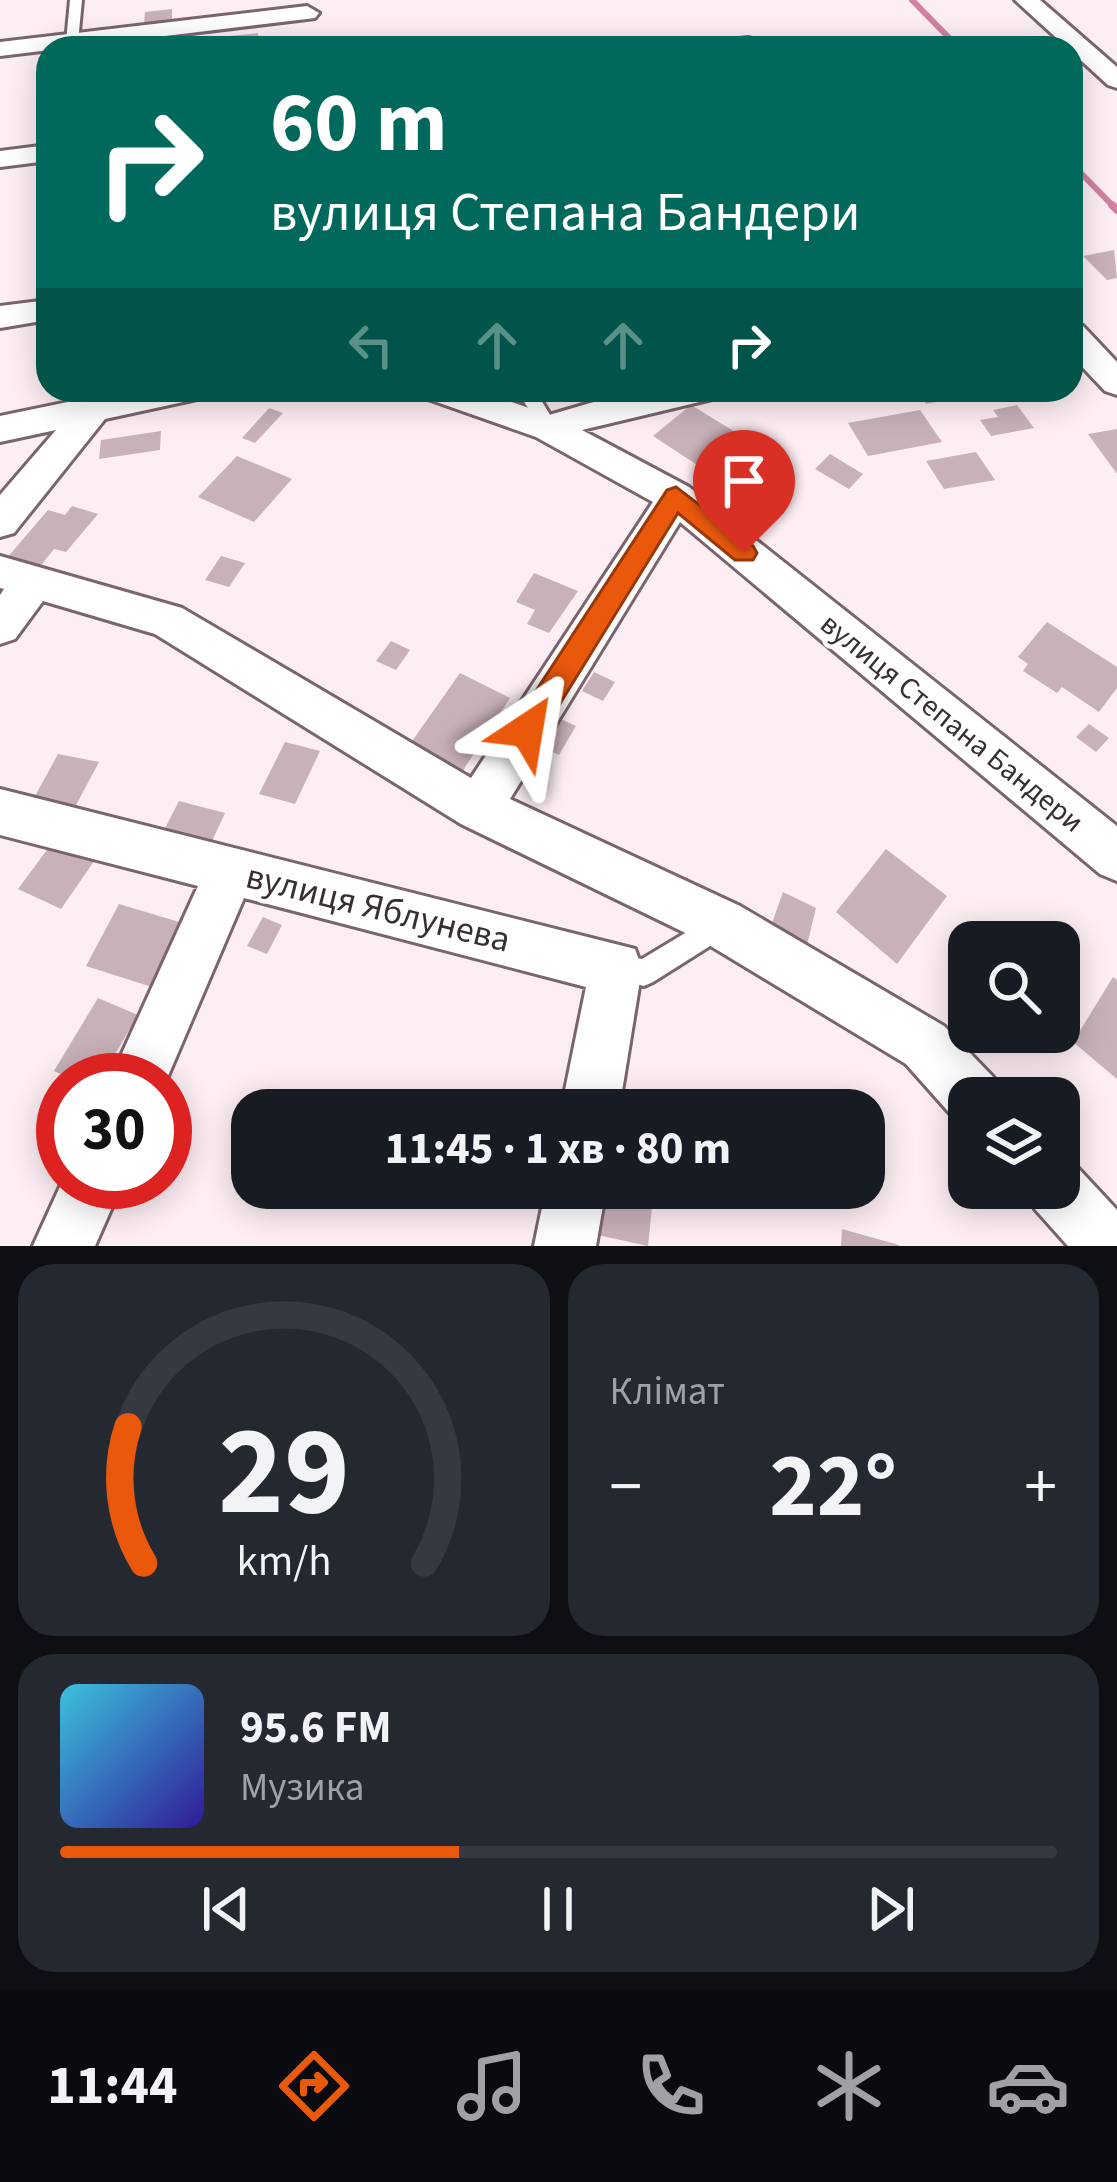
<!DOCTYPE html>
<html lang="uk">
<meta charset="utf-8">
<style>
:root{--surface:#171b24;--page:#242831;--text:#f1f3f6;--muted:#9ea1a6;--line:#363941;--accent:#ea580c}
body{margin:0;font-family:"Source Sans 3",sans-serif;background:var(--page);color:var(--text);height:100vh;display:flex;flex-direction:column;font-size:45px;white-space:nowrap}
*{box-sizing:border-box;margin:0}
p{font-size:39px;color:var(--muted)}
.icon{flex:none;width:66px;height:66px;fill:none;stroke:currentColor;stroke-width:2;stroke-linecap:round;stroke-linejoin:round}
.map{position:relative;height:1246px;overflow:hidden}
.details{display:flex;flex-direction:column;gap:18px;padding:18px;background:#0d0f14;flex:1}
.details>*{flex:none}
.hud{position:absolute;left:36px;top:36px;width:1047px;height:366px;border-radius:36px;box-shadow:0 6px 30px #0003;background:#00695c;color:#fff;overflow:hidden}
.controls{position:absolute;left:948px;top:921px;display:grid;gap:24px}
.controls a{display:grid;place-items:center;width:132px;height:132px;border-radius:24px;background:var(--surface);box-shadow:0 6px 30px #0003;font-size:60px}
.speed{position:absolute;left:36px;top:1053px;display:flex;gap:24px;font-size:60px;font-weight:700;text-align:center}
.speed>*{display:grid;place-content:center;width:156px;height:156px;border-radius:50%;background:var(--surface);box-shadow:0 6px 30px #0003;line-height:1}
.speed .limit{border:18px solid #d22;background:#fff;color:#111}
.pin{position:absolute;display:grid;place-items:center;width:102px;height:102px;color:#fff;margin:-123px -51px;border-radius:50% 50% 50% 0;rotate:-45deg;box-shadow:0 0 12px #0007}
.pin .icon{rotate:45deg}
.me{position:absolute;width:132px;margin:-66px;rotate:33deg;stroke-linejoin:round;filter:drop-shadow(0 0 9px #0008)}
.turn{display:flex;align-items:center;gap:42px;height:252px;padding:0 36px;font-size:54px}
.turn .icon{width:156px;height:156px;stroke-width:2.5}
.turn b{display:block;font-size:84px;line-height:102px}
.lanes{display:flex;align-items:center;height:114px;padding:0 36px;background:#0003;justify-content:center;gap:60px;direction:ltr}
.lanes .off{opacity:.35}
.big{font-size:90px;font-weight:700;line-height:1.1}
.details .widget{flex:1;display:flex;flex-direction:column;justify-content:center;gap:18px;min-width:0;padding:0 42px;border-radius:36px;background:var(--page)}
.details .dial{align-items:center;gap:0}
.dial svg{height:312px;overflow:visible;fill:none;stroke:var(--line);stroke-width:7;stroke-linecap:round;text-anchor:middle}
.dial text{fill:var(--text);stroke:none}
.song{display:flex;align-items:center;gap:36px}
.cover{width:144px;height:144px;border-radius:18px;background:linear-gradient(135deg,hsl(190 70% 55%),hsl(250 70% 35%))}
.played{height:12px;border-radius:6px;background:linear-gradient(90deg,var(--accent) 40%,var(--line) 40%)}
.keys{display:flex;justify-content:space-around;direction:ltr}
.heat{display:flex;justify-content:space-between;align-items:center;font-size:66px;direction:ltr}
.details .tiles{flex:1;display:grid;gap:18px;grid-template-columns:1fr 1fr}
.widget:last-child{grid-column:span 2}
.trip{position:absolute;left:231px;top:1089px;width:654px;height:120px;border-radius:36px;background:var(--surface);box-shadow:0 6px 30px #0003;font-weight:700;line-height:120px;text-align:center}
.tabs{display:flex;height:192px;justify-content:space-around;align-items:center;background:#090b0e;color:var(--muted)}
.tabs .icon{width:84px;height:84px}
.tabs .on{color:var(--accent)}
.tabs b{font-size:54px;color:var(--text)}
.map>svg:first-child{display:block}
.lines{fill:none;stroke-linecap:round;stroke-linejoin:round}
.stream-far1{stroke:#d281a2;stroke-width:6}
.stream{stroke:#d281a2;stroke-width:8}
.building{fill:#c8b1b9}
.lane-casing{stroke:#7b656d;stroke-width:6}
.street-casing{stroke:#7b656d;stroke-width:6}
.lane{fill:#fff;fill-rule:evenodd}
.street{fill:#fff;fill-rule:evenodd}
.route{fill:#ea580c;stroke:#983908;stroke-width:3}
.labels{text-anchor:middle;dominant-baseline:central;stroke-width:9;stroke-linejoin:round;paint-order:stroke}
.street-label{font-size:30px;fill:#392f33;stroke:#fff}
.near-street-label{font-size:36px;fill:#392f33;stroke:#fff}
</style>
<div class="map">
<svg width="1117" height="1246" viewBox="0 0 1117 1246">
<rect width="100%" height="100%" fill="#fdeef3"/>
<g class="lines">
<!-- stream-far1 -->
<path class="stream-far1" d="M 912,0 L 959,48
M 1071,163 L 1115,208"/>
<!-- stream -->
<path class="stream" d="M 1112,205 L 1117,210"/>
</g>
<!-- building -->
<path class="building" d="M 172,9 L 172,21 L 144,24 L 145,12 Z
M 258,33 L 259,48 L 210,48 L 210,38 Z
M 1114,250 L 1117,278 L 1107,280 L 1083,256 Z
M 916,390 L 987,390 L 987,392 L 926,404 Z
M 691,405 L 750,441 L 711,474 L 653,436 Z
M 1017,405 L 1034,428 L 991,436 L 980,420 L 998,417 L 993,410 Z
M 269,408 L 283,413 L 255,443 L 242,438 Z
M 920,410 L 942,442 L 868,456 L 848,423 Z
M 1117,429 L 1117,474 L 1088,434 Z
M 161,431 L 160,450 L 99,459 L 101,440 Z
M 976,452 L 995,480 L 944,489 L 926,461 Z
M 830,454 L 863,474 L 849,489 L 815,469 Z
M 237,456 L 292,479 L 254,522 L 198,497 Z
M 72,506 L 98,514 L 66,552 L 54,549 L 38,569 L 6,559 L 48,510 L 65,515 Z
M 221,556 L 245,563 L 229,587 L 205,580 Z
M 534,573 L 578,591 L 549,633 L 527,624 L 535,610 L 516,602 Z
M 1047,622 L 1117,667 L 1117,688 L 1099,712 L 1062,687 L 1057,693 L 1023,671 L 1028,664 L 1018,657 Z
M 391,641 L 410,650 L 396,670 L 376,661 Z
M 594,672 L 615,682 L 603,701 L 582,691 Z
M 460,673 L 510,698 L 460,775 L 408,747 Z
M 552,715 L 576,726 L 559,755 L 536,744 Z
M 1089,724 L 1109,738 L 1096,752 L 1076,737 Z
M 285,742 L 320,751 L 295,804 L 259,794 Z
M 58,754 L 99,762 L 75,807 L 34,798 Z
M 179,801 L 225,813 L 208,850 L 160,838 Z
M 55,839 L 97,857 L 61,909 L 18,889 Z
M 886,849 L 947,896 L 897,964 L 836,912 Z
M 783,892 L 816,908 L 807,945 L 771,926 Z
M 119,904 L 186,924 L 155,988 L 86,966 Z
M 263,917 L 282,925 L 267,954 L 247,946 Z
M 1113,977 L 1117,980 L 1117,1079 L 1073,1042 Z
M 98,998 L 138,1015 L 100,1080 L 74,1080 L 54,1071 Z
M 600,1188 L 654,1188 L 648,1246 L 593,1234 Z
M 842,1229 L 899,1245 L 899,1246 L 841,1246 Z"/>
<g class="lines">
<!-- lane casing -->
<g class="lane-casing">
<path id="lane" d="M 70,0 L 82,0 L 78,42 L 72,46 L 66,42 Z
M 748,38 L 787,48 L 689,48 L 695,44 Z
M 517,390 L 535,390 L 558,428 L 555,433 L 543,433 Z
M 720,912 L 729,916 L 733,925 L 729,934 L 653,982 L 644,986 L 607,977 L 603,968 L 607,959 L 616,955 L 642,959 Z"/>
</g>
<!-- street casing -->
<g class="street-casing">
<path id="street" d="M 1015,0 L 1040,0 L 1117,67 L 1117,88 L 1108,85 Z
M 307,6 L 319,13 L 315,18 L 0,56 L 0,42 Z
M 48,145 L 48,161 L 0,167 L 0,151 Z
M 48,300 L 48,320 L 0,328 L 0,306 Z
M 1071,323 L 1083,326 L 1117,362 L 1117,395 L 1105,391 L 1071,355 Z
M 126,390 L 202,390 L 197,399 L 105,419 L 14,533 L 0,537 L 0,495 L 56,430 L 0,442 L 0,416 Z
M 423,390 L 477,390 L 549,415 L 635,390 L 717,390 L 712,399 L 582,430 L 689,487 L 1117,826 L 1117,881 L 1100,874 L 680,522 L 510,799 L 740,906 L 944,1026 L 994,1078 L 1002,1098 L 969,1098 L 969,1124 L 954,1118 L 906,1064 L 704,942 L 461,824 L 155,634 L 43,601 L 15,639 L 0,644 L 0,595 L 4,589 L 0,588 L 0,556 L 182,608 L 471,778 L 653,502 L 536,437 L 428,399 Z
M 0,789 L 635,949 L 642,968 L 619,1110 L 561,1110 L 586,987 L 244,898 L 165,1083 L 110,1080 L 198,886 L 0,835 Z
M 1059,1160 L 1077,1167 L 1117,1210 L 1117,1246 L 1068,1246 L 1035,1209 L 1026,1188 L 1059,1188 Z
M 63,1180 L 123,1182 L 95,1246 L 33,1246 Z
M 546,1188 L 606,1188 L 596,1246 L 534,1246 Z"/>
</g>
<!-- lane -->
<use href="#lane" class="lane"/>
<!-- street -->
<use href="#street" class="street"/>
</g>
<!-- route -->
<path class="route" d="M 676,487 L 753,546 L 757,553 L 753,560 L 735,560 L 678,513 L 538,739 L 527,743 L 517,739 L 512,730 L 517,720 L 667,490 Z"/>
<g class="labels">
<!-- street labels -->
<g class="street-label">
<text transform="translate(952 723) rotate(39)">вулиця Степана Бандери</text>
</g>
<!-- near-street labels -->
<g class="near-street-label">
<text transform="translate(378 908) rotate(14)">вулиця Яблунева</text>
</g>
</g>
</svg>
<div class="controls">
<a><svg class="icon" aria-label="search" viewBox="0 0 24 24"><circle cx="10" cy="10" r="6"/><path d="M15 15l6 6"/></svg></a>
<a><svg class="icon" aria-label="layers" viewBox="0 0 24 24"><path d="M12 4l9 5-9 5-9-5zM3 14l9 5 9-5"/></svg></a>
</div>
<div class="speed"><div class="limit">30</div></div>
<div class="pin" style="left:744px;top:553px;background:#d93025"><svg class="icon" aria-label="arrive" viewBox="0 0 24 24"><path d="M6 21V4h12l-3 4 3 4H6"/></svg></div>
<svg class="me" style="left:527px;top:730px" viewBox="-20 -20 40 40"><path d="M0-17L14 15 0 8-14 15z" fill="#ea580c" stroke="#fff" stroke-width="4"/></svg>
<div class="trip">11:45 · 1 хв · 80 m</div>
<div class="hud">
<div class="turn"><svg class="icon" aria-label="right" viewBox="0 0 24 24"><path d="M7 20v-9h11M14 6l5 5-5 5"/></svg><div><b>60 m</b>вулиця Степана Бандери</div></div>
<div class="lanes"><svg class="icon off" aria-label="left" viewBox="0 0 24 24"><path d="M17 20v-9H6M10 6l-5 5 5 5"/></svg><svg class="icon off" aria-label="ahead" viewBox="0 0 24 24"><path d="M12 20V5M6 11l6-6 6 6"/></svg><svg class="icon off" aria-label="ahead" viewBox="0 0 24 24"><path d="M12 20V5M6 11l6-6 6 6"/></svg><svg class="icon" aria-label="right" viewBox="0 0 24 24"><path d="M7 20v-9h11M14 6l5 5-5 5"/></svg></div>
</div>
</div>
<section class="details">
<div class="tiles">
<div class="widget dial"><svg viewBox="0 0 100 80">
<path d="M14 69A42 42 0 1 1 86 69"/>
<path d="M14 69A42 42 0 0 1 10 34" stroke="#ea580c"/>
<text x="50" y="56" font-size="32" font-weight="700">29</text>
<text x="50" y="72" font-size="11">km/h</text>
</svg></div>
<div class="widget"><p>Клімат</p>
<div class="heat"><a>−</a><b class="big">22°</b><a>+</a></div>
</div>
<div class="widget">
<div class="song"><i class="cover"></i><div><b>95.6 FM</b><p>Музика</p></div></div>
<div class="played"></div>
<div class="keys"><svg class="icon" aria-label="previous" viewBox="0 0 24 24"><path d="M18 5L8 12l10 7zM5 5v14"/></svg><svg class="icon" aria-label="pause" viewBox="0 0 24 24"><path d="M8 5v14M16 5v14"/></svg><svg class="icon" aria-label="next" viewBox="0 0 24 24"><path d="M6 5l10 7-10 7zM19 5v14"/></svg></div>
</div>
</div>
</section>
<nav class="tabs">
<b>11:44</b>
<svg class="icon on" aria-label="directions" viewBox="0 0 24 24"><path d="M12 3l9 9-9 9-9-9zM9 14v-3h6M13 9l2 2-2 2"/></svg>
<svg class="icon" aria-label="music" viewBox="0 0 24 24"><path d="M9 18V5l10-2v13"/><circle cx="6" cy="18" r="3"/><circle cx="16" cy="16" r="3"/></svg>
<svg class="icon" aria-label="phone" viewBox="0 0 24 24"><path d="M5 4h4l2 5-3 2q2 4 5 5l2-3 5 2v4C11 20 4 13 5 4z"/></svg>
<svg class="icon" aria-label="climate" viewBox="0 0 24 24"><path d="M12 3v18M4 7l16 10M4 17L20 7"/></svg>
<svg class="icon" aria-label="car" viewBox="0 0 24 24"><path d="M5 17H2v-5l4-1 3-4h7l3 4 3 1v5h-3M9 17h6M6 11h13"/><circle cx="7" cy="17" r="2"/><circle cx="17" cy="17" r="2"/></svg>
</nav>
